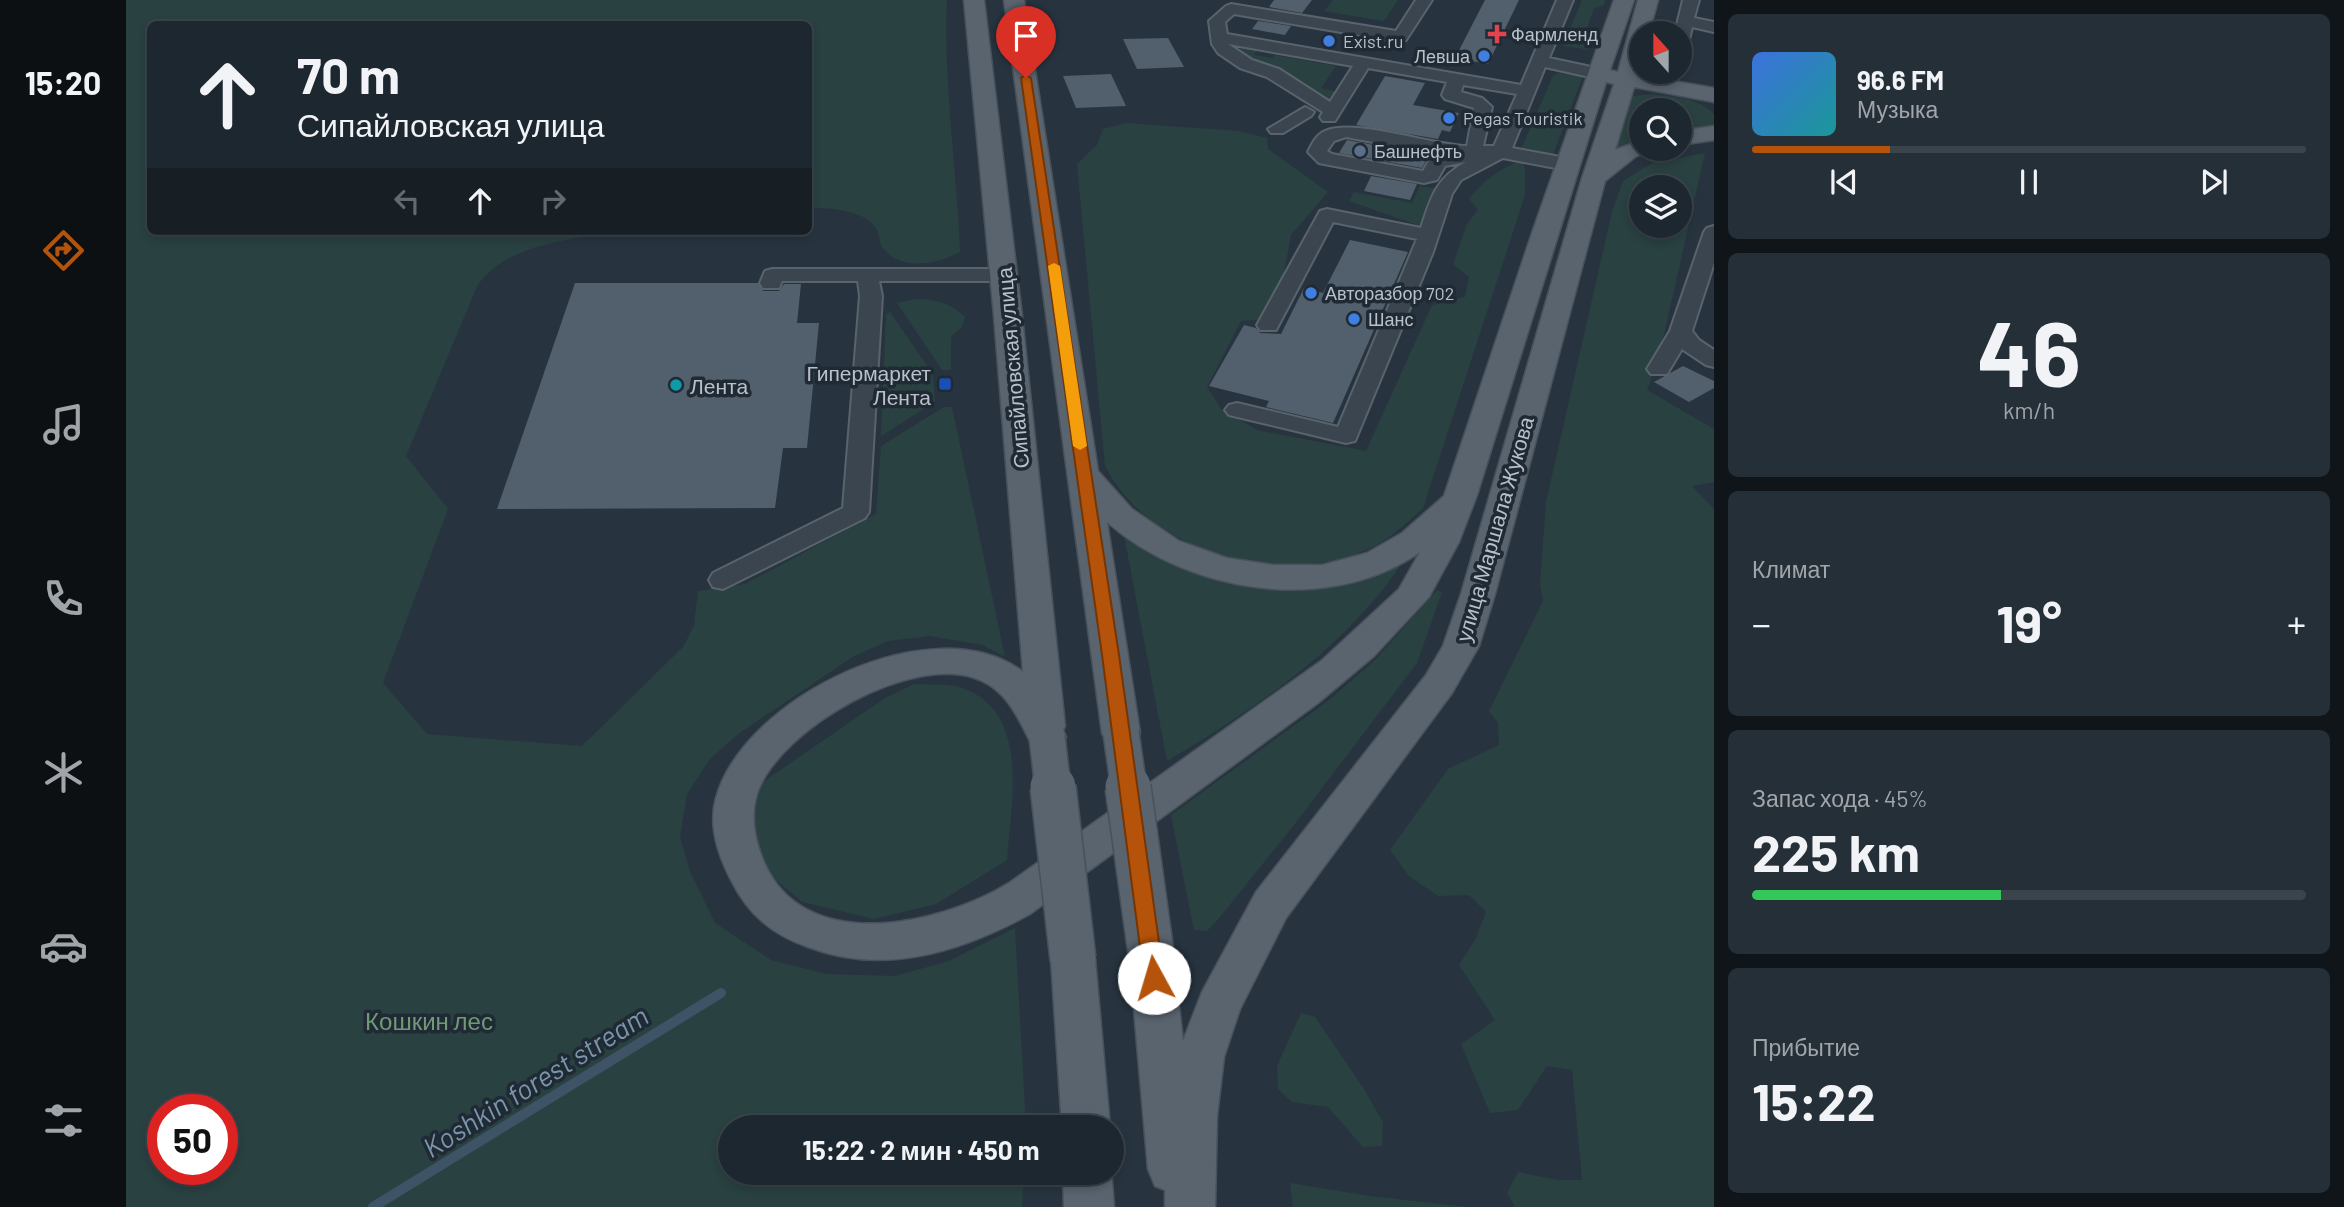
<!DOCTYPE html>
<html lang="ru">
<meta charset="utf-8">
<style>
:root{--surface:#1d272f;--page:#252f37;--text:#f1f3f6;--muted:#a0a5aa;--line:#3b444b;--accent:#b45309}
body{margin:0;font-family:Barlow,sans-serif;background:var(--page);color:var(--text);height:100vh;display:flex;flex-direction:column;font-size:26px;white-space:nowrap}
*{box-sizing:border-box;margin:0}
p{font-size:23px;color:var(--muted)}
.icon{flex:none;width:38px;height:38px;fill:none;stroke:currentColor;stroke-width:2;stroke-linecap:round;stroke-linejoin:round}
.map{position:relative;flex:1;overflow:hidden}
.panel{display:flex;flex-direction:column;gap:14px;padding:14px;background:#10151a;width:630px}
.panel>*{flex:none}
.hud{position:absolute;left:21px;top:21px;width:665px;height:214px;border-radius:10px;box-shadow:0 4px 10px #0003,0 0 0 2px var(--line);background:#1d272f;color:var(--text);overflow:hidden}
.needle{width:46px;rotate:339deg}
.buttons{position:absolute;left:1503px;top:21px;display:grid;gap:14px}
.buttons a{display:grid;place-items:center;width:63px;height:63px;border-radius:50%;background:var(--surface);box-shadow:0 4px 10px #0003,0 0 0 2px var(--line);font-size:35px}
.speed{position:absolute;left:21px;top:1094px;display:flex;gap:14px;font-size:35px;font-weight:700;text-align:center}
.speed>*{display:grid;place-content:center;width:91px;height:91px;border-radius:50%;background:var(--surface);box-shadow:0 4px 10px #0003,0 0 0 2px var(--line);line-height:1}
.speed .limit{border:10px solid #d22;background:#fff;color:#111}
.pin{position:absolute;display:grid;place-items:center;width:60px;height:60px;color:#fff;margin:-72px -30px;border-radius:50% 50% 50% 0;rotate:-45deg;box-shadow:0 0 7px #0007}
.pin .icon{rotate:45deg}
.me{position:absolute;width:77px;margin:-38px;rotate:354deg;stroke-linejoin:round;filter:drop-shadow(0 0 5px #0008)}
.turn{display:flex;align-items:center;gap:24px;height:147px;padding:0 35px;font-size:32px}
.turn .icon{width:91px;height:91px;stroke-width:2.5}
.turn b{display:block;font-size:49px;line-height:60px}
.lanes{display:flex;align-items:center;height:66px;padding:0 35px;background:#0003;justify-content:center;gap:35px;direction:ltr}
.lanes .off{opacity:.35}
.big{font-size:52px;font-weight:700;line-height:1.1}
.panel .card{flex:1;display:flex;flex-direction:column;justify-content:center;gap:10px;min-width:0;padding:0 24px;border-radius:10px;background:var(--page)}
.panel .dial{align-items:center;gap:0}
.dial b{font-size:91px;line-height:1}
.song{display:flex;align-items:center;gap:21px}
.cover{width:84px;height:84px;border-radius:10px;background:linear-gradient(135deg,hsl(220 70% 55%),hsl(180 70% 35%))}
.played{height:7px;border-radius:4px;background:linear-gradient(90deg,var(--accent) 25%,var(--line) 25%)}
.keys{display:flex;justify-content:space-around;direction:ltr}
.heat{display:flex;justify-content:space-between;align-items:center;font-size:38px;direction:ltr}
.charge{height:10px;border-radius:5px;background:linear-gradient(90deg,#34c759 45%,var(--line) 0)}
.trip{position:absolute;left:592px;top:1115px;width:406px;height:70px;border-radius:35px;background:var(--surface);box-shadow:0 4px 10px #0003,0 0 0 2px var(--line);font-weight:700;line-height:70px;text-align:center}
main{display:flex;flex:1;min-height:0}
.dock{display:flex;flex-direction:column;width:126px;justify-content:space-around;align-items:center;background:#0c1013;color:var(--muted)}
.dock .icon{width:49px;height:49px}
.dock .current{color:var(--accent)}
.dock b{font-size:32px;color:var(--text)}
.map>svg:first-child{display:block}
.green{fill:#2a4141;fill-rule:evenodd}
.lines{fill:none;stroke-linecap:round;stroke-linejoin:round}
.stream{stroke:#3e5366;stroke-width:10}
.building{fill:#525f6c}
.minor-casing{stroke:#59636c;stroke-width:4}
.major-casing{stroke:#48515b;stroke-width:3}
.minor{fill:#3b454f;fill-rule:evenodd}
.major{fill:#59646f;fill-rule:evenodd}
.major-bridge-far1-casing{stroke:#48515b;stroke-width:38;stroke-linecap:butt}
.major-bridge-casing{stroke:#48515b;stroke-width:48;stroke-linecap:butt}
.major-bridge-far1{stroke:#59646f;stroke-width:35}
.major-bridge{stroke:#59646f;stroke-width:45}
.route{fill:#b45309;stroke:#753606;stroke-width:2}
.slow{fill:#f59e0b}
.health-dot{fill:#e0444e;stroke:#202a34;stroke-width:2.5}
.shop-dot{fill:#3f7fe0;stroke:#202a34;stroke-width:2.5}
.service-dot{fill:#5c6f8a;stroke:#202a34;stroke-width:2.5}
.transit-dot{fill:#1a4fb4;stroke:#202a34;stroke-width:2.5}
.culture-dot{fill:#0f9aa8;stroke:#202a34;stroke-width:2.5}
.labels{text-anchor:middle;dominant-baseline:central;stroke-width:7;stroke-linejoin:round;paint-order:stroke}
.far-poi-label{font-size:18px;fill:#b8c0c9;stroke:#202a34;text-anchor:start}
.street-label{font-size:21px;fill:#b8c0c9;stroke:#202a34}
.poi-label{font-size:21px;fill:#b8c0c9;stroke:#202a34;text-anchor:end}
.near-park-label{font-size:24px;fill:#709976;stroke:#202a34}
.near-water-label{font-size:28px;font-style:italic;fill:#7a94aa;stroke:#202a34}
</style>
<main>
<nav class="dock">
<b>15:20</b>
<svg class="icon current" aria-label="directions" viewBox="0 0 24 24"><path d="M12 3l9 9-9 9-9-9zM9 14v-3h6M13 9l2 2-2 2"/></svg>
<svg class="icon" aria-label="music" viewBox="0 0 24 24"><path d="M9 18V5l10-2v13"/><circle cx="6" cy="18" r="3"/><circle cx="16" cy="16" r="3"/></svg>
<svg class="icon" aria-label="phone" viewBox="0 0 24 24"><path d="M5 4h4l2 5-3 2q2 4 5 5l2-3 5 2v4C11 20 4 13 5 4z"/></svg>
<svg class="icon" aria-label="climate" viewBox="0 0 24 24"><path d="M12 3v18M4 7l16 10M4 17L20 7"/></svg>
<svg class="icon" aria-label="car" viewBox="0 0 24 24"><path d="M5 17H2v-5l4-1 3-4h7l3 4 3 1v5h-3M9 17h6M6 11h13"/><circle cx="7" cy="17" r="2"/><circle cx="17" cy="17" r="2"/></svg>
<svg class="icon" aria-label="filters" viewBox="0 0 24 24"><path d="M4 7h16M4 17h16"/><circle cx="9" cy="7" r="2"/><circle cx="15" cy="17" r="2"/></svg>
</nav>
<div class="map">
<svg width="1588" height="1207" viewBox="0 0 1588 1207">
<rect width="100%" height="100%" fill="#27343f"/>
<!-- green -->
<path class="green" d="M 0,0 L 821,0 C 817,84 831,168 834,252 C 811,264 776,272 757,248 C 752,242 754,234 750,228 C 737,209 702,208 683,208 L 682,24 L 24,24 L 24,231 L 485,231 C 438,242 381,244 351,286 L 280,456 L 322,509 L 257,683 L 301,734 L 456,746 L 557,647 L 568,626 L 572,591 L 619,584 L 750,514 L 755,446 L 818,407 L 826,407 L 879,657 L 857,645 L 804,636 L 762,641 L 728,656 L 612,734 L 583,760 L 561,794 L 554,837 L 564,871 L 589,923 L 645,960 L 700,974 L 769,976 L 823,961 L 889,928 L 900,1127 L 604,1127 L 604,1172 L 898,1173 L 896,1207 L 0,1207 ZM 37,1110 L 96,1110 L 96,1169 L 37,1169 Z
M 1207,0 L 1272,0 L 1258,21 L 1198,11 Z
M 1456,0 L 1479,0 L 1478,5 L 1468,8 L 1460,31 L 1468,38 L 1464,50 L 1437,46 Z
M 1103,43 L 1114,43 L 1111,48 L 1130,51 L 1128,55 L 1146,58 L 1149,55 L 1210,66 L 1195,88 L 1211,92 L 1205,103 C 1185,90 1145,59 1123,62 L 1100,46 Z
M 1431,73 L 1457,76 L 1426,157 L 1395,149 L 1427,76 Z
M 1529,94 C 1549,97 1573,98 1588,114 L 1588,130 L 1554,136 L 1554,110 L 1516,110 L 1515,144 L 1485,153 L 1507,96 Z
M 1000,123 L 1113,131 L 1141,138 L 1142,149 L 1202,192 L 1165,235 L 1157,278 L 1132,320 L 1115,321 L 1081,387 L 1095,409 L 1131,430 L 1240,451 L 1306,305 L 1339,297 L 1343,277 L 1327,264 L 1341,224 L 1352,210 L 1343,199 C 1358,180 1372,169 1395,161 L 1399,168 L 1399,195 L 1297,508 C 1283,521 1268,535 1251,545 C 1164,591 1024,555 979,466 L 951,164 L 971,145 L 977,129 Z
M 1579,153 L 1537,339 L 1539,343 L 1521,390 L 1588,429 L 1588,482 L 1566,486 L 1588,509 L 1588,1207 L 1389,1207 L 1381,1193 L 1392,1172 L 1432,1180 L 1456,1180 L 1446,1070 L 1421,1066 L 1392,1110 L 1364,1113 L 1335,1044 L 1369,1020 L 1333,965 L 1350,938 L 1360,912 L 1343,895 L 1312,896 L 1283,876 L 1264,850 L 1322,769 L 1373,745 L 1372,723 L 1363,711 L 1417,601 L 1414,583 L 1420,502 L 1486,212 L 1497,181 L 1526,163 ZM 1516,187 L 1554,187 L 1554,226 L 1516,226 Z
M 1294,186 L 1312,189 L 1297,227 L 1223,201 L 1228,192 L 1286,203 Z
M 790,299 C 809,299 825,303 839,317 L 836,327 L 825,337 L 825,370 L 816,370 L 771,303 Z
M 764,312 L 807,374 L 809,402 L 755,436 L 760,314 Z
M 996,525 L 1064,565 L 1246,575 L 1276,563 C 1219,649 1128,709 1041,761 Z
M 1311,590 L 1316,592 L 1291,663 L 1168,825 L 1094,917 L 1081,931 L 1068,930 L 1045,815 L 1202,701 L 1249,660 Z
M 788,684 C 803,685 822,683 836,688 C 905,711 885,804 881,860 L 810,904 L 748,919 L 676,902 L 639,871 L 620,824 L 634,784 L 759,698 Z
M 1175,1013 L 1189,1017 L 1238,1089 L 1257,1122 L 1256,1146 L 1237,1147 L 1202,1107 L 1166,1102 L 1152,1089 L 1151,1066 Z
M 1164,1183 L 1244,1196 L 1343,1207 L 1167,1207 Z"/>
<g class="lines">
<!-- stream -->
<path class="stream" d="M 247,1207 L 595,993"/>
</g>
<!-- building -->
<path class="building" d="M 1148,0 L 1186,0 L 1176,13 L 1143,7 Z
M 1359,0 L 1393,0 L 1362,64 L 1329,58 Z
M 1132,21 L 1165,26 L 1159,35 L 1126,29 Z
M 1042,38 L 1058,67 L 1011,69 L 997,39 Z
M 985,74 L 1000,106 L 950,108 L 937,76 Z
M 1259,76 L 1299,83 L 1287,105 L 1333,113 L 1324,132 L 1316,130 L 1312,139 L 1230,125 Z
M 1221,140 L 1303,155 L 1296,168 L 1213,153 Z
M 1245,176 L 1291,184 L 1284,200 L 1238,191 Z
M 1224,240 L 1282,252 L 1207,423 L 1140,407 L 1143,401 L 1083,386 L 1118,325 L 1130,328 L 1134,333 L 1155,334 L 1178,288 L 1197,293 Z
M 449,283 L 632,283 L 637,291 L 653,291 L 658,284 L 675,284 L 671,323 L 693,323 L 681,448 L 657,448 L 649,508 L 371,509 Z
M 1557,366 L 1588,381 L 1588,388 L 1563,402 L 1528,382 Z"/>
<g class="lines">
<!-- minor casing -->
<g class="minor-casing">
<path id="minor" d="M 1290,0 L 1306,0 L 1280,40 L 1274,42 L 1108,14 L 1099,22 L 1101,34 L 1395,85 L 1431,0 L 1447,0 L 1423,58 L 1479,70 L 1481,74 L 1473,79 L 1419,67 L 1386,148 L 1440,158 L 1449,164 L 1440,170 L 1377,158 L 1335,180 L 1326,194 L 1307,252 L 1229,441 L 1220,443 L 1103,415 L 1099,410 L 1103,405 L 1111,403 L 1212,427 L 1291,239 L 1207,222 L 1150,330 L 1134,330 L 1131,325 L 1194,211 L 1201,209 L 1295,228 C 1305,197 1310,178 1340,162 L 1319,166 L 1311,180 L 1298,183 L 1193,163 L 1182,152 C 1186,144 1190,135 1199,131 C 1228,118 1305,145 1341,146 L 1348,108 L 1319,99 L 1316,95 L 1321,82 L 1242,68 L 1209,121 L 1197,121 L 1194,117 L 1197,112 L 1141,77 L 1114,68 L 1092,53 L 1086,44 L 1083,21 L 1100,6 L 1105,4 L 1270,31 ZM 1102,44 L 1227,66 L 1204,102 L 1153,69 L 1126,60 ZM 1337,85 L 1391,94 L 1368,146 L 1357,146 L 1366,107 L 1356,98 L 1335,92 ZM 1220,137 L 1317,155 L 1305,157 L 1297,171 L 1206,154 L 1201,151 L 1208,141 Z
M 1557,0 L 1573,0 L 1568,18 L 1588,22 L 1588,32 L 1566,27 L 1562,44 L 1554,49 L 1554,33 L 1549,33 Z
M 1554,71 L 1554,72 L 1547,91 L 1535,91 L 1532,87 L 1538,72 Z
M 1179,107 L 1188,112 L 1185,116 L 1157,133 L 1145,133 L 1142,129 Z
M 1588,226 L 1588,263 L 1566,331 L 1573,340 L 1588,350 L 1588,367 L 1580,365 L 1556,349 L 1541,374 L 1525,374 L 1521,369 L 1544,331 L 1578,232 L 1581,228 Z
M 646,269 L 877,269 L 884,271 L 888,275 L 884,279 L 877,281 L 753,281 L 756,296 L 743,512 L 739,518 L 597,589 L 587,587 L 583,580 L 587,573 L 717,508 L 734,296 L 732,281 L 656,281 L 653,288 L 637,288 L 634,283 L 639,271 Z"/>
</g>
<!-- major casing -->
<g class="major-casing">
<path id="major" d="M 838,0 L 858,0 L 896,316 L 939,726 L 937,730 L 940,737 L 935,747 L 921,751 L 907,747 C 894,723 884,694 856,681 C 791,649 652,729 631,794 C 624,817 629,841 638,862 C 679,957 816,924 883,883 L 1195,661 L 1273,589 L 1294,552 C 1203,616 1061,593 981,522 L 1014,733 L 1009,743 L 995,747 L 981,743 L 976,733 L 878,0 L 898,0 L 972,471 L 1006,509 L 1053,541 L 1101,558 L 1148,565 L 1196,565 L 1241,553 L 1276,533 L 1318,496 L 1406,233 L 1488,0 L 1508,0 L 1484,70 L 1492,72 L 1512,0 L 1532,0 L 1523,33 L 1516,33 L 1516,61 L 1512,75 L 1588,88 L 1588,102 L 1508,87 L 1489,150 L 1516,140 L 1516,149 L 1526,149 L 1509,157 L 1479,181 L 1369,594 L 1353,646 L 1326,693 L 1160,918 L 1114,1009 L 1098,1057 L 1091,1116 L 1089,1207 L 1039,1207 L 1039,1190 L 1029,1186 L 1022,1169 L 1003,953 L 1009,940 L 1025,934 L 1041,940 L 1047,953 L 1057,1041 L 1076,992 L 1130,892 L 1300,675 L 1317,646 L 1335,594 L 1456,178 L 1488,84 L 1480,82 L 1351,495 L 1333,542 L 1303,597 L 1248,656 L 1192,703 L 904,914 C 835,952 758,976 682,947 C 645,934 622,914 605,880 C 592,855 582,826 590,798 C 617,698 808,604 897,672 L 868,316 Z
M 1588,126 L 1588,140 L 1554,145 L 1554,131 Z
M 947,940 L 963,945 L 969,959 L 984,1127 L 936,1127 L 925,959 L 931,945 Z
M 985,1168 L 988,1207 L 938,1207 L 937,1172 L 985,1172 Z"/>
</g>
<!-- minor -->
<use href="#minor" class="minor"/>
<!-- major -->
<use href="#major" class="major"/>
<!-- major-bridge-far1 casing -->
<g class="major-bridge-far1-casing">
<path id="major-bridge-far1" d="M 995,733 L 1003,789
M 921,737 L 927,789"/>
</g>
<!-- major-bridge casing -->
<g class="major-bridge-casing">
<path id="major-bridge" d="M 927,787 L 947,959
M 1002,787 L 1025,953"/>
</g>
<!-- major-bridge-far1 -->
<use href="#major-bridge-far1" class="major-bridge-far1"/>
<!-- major-bridge -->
<use href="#major-bridge" class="major-bridge"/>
</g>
<!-- route -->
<path class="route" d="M 900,75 L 905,78 L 993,655 L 1038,978 L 1035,985 L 1028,987 L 1021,985 L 1018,978 L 976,655 L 895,78 Z"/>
<!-- slow -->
<path class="slow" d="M 928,263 L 934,266 L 961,446 L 954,450 L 947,446 L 922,266 Z"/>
<!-- markers -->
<path class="health-dot" d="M1367.5 23.5h7v7h7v7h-7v7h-7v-7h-7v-7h7z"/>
<g class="shop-dot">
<circle cx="1203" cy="41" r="7"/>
<circle cx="1358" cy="56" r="7"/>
<circle cx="1323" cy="118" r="7"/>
<circle cx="1185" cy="293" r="7"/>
<circle cx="1228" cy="319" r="7"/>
</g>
<circle class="service-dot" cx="1234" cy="151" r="7"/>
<rect class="transit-dot" x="812" y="377" width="14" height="14" rx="3.5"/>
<circle class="culture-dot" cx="550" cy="385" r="7"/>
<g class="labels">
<!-- far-poi labels -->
<g class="far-poi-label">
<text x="1385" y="34">Фармленд</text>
<text x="1217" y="41">Exist.ru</text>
<text x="1344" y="56" text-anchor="end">Левша</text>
<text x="1337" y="118">Pegas Touristik</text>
<text x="1248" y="151">Башнефть</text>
<text x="1199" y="293">Авторазбор 702</text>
<text x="1242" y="319">Шанс</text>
</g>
<!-- street labels -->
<g class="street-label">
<text transform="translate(886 368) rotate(-95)">Сипайловская улица</text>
<text transform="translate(1368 529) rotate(-74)">улица Маршала Жукова</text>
</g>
<!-- poi labels -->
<g class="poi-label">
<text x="805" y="372">Гипермаркет<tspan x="805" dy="24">Лента</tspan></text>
<text x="564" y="385" text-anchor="start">Лента</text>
</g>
<!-- near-park labels -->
<g class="near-park-label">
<text x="303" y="1020">Кошкин лес</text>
</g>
<!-- near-water labels -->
<g class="near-water-label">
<text transform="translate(409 1081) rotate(-32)">Koshkin forest stream</text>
</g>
</g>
</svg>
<div class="buttons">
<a><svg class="needle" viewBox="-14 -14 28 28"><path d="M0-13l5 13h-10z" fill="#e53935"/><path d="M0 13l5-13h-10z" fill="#a0a5aa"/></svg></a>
<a><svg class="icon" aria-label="search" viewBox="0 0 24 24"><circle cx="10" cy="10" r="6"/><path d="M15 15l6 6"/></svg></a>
<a><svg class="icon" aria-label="layers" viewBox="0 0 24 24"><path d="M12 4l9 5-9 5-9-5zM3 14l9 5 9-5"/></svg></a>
</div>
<div class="speed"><div class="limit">50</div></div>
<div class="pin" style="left:900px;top:78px;background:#d93025"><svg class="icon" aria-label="arrive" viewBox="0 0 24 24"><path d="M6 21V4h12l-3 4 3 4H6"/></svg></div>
<svg class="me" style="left:1028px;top:978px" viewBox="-20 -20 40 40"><circle r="19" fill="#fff"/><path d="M0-13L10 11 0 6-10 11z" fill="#b45309"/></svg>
<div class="trip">15:22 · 2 мин · 450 m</div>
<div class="hud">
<div class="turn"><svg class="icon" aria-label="ahead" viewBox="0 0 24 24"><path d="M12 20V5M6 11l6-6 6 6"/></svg><div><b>70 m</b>Сипайловская улица</div></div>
<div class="lanes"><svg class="icon off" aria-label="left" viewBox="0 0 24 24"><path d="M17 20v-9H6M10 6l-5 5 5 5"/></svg><svg class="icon" aria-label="ahead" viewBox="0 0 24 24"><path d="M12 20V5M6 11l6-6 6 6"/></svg><svg class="icon off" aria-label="right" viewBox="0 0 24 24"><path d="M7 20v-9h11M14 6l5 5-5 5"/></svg></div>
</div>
</div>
<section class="panel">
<div class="card">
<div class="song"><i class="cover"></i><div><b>96.6 FM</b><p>Музыка</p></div></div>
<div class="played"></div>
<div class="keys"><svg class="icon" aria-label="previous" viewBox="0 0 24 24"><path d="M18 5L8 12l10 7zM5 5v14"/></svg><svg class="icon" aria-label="pause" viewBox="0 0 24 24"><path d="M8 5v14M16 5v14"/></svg><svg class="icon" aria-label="next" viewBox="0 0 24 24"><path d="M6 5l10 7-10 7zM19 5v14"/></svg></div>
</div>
<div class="card dial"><b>46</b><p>km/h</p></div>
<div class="card"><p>Климат</p>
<div class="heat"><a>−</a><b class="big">19°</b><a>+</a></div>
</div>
<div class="card"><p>Запас хода · 45%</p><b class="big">225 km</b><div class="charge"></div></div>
<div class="card"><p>Прибытие</p><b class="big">15:22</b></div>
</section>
</main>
